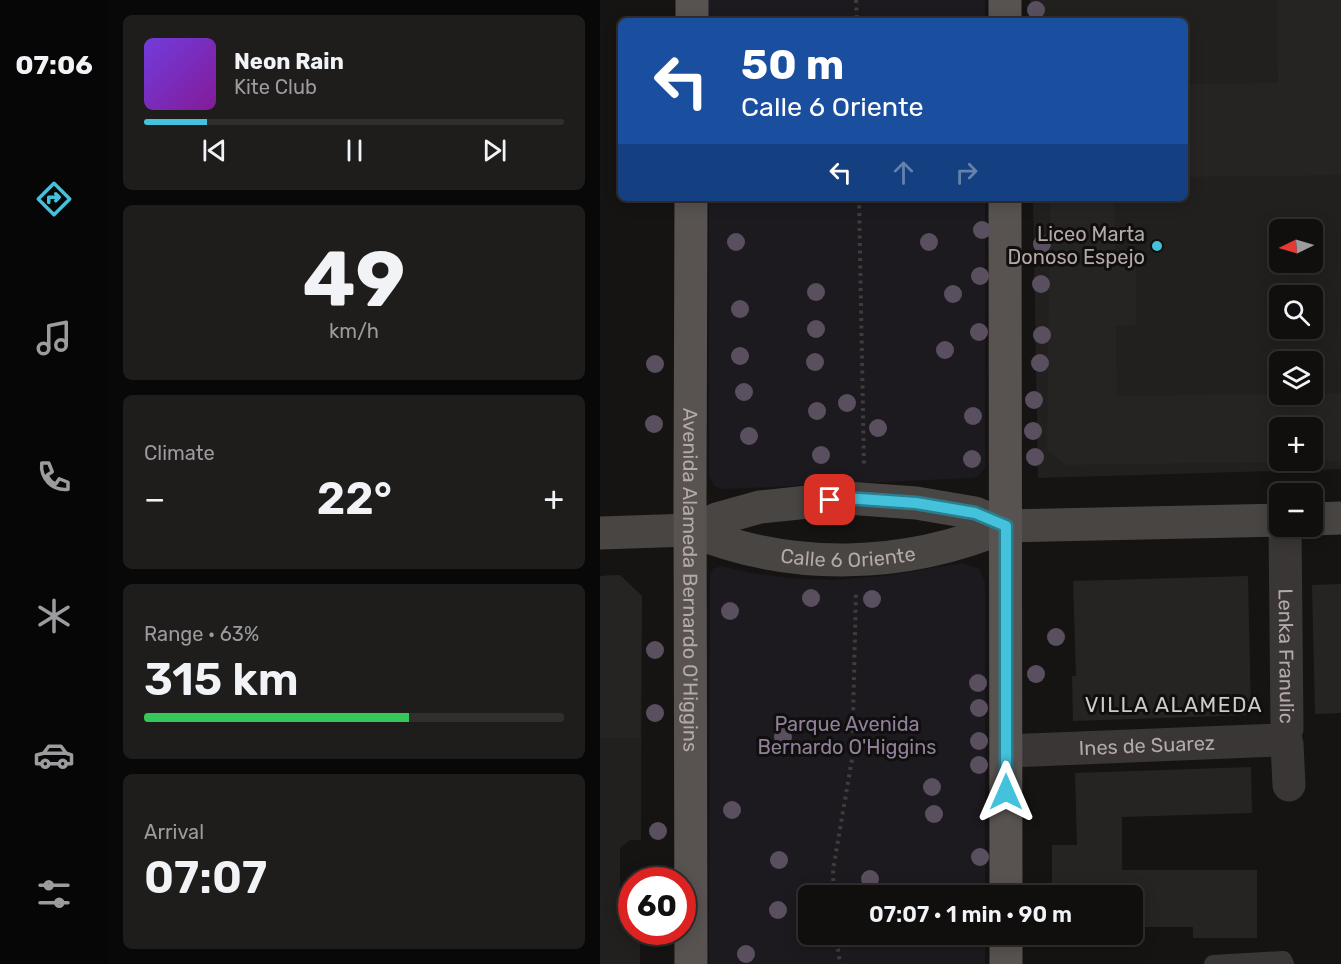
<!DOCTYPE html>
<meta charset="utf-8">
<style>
:root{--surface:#100f0e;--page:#1e1d1c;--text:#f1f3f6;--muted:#9c9c9e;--line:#302f2e;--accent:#44c2dc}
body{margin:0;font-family:Rubik,sans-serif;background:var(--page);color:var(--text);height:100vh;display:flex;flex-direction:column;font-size:22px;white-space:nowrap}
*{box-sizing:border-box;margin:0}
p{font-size:20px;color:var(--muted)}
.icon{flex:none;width:33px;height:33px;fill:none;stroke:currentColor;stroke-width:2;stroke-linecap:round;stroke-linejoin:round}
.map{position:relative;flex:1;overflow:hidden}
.drawer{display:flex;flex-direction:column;gap:15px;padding:15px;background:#090808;width:492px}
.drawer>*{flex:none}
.top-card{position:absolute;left:18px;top:18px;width:570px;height:183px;border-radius:9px;box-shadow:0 3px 15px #0003,0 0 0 2px var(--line);background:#1a4fa0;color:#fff;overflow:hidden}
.needle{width:39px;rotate:265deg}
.buttons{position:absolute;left:669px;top:219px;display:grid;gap:12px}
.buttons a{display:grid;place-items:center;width:54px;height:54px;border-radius:9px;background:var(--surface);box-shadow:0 3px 15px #0003,0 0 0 2px var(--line);font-size:30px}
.speed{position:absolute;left:18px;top:867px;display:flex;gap:12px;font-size:30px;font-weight:700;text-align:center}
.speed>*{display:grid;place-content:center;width:78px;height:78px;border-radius:50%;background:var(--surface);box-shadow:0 3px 15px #0003,0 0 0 2px var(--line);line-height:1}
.speed .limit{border:9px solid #d22;background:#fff;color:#111}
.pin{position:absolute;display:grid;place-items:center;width:51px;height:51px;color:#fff;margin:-26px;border-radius:12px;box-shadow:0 3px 9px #0006}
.me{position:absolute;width:66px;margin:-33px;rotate:0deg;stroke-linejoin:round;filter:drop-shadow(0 0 4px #0008)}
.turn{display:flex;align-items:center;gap:21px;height:126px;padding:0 24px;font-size:27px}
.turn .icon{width:78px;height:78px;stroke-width:2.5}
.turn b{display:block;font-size:42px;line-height:51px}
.lanes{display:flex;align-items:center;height:57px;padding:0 24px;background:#0003;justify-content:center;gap:30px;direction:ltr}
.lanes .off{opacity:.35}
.big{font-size:45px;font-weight:600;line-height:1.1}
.drawer .widget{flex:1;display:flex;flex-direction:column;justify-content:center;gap:9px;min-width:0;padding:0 21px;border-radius:9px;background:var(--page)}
.drawer .dial{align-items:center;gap:0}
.dial b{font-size:78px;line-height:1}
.song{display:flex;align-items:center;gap:18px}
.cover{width:72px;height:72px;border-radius:9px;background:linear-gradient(135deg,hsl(260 70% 55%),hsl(290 70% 35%))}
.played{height:6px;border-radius:3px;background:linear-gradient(90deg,var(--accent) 15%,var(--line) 15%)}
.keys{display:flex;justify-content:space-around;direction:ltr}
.heat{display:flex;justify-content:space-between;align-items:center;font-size:33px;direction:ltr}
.charge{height:9px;border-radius:4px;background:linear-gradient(90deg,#34c759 63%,var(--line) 0)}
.trip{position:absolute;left:198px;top:885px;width:345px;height:60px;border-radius:9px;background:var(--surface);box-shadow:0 3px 15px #0003,0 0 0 2px var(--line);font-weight:600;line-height:60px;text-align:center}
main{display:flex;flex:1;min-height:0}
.menu{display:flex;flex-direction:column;width:108px;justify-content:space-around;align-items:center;background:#060606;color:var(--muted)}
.menu .icon{width:42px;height:42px}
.menu .selected{color:var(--accent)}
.menu b{font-size:27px;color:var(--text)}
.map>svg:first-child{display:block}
.built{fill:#21201f;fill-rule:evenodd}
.green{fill:#1d1a1f}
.building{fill:#262423;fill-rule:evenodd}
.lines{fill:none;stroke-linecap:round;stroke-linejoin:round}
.path{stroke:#403c3b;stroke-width:4;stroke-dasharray:3 4.5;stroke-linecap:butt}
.lane{stroke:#393635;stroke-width:18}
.street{stroke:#393635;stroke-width:33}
.secondary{stroke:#494543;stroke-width:33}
.primary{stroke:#585351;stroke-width:33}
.tree{fill:#594f5e}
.route-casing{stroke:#2c7e8f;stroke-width:15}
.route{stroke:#44c2dc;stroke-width:10}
.poi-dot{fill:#44c2dc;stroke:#100f0e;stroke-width:2}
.labels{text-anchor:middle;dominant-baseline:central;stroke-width:6;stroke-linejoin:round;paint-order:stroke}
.poi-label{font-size:20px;fill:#b3a9a7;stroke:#100f0e;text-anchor:end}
.street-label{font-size:20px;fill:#b3a9a7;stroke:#100f0e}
.park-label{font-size:20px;fill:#90809c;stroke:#100f0e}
.neighbourhood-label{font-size:21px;letter-spacing:1.5px;fill:#d0c9c7;stroke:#100f0e}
</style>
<main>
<nav class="menu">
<b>07:06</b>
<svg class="icon selected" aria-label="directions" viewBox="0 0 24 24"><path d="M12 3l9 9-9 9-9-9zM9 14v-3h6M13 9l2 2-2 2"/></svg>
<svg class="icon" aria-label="music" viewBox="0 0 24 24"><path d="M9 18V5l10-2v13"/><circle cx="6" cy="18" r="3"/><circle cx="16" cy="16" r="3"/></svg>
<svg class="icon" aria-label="phone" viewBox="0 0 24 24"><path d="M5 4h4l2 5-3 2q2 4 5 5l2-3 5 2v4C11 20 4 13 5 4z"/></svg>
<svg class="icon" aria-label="climate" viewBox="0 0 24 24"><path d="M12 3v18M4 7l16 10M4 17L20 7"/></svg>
<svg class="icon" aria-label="car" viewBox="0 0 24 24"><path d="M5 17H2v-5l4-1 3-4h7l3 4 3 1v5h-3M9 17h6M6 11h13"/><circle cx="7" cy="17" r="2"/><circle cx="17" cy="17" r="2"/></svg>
<svg class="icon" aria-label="filters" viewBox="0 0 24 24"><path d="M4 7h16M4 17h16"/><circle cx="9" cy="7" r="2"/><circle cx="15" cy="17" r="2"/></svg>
</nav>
<section class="drawer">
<div class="widget">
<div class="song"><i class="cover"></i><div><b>Neon Rain</b><p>Kite Club</p></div></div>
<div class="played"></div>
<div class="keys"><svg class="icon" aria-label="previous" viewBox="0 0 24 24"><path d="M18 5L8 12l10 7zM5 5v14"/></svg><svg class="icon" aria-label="pause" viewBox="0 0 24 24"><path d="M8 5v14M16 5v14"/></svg><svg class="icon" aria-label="next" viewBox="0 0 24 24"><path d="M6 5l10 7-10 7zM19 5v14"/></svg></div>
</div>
<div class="widget dial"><b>49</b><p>km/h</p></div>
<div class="widget"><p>Climate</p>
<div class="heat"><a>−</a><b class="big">22°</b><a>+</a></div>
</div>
<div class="widget"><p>Range · 63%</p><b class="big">315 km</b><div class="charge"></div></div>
<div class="widget"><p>Arrival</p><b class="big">07:07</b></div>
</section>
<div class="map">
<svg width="741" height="964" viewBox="0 0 741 964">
<rect width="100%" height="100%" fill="#151413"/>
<!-- built -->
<path class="built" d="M 430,0 L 741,0 L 741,469 L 438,478 L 433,198 L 585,198 L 585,21 L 430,21 ZM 680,230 L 712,230 L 712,262 L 680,262 ZM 680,296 L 712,296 L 712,328 L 680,328 ZM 680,362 L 712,362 L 712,394 L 680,394 ZM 680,428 L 712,428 L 712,460 L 680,460 Z
M 20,575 L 42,596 L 41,840 L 30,840 L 20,848 L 20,900 L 31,908 L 32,932 L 40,932 L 40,964 L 0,964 L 0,576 Z"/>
<!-- green -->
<path class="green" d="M 108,0 L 385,0 L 385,21 L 108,21 Z
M 109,198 L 385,198 L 385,467 L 379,476 L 371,478 L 123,489 L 114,486 L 109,476 Z
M 363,563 L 380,569 L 385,583 L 385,895 L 208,896 L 208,934 L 385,935 L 385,964 L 109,964 L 110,576 L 113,569 L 121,566 L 151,573 L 190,578 L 233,580 L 284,576 Z"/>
<!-- building -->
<path class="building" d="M 677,0 L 741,0 L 741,175 L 585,177 L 585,84 L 678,83 Z
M 450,198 L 514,198 L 515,259 L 536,259 L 536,325 L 516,326 L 517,396 L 741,393 L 741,461 L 465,465 L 447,449 ZM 680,428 L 712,428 L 712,460 L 680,460 Z
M 20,575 L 42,596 L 40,738 L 0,738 L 0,576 Z
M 648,576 L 651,715 L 473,721 L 472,676 L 476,676 L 473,581 Z
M 741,584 L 741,713 L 715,714 L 712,585 Z
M 651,767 L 652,813 L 522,817 L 522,870 L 657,870 L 657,938 L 593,938 L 593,927 L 536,927 L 536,939 L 452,938 L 452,934 L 532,934 L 532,896 L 452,896 L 452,845 L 477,845 L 475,773 Z"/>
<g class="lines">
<!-- path -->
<path class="path" d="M 256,0 L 257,21
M 259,198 L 264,466
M 684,484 L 706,483
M 234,896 L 233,870 L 252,759 L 256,592
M 236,934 L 240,964"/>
<!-- lane -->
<path class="lane" d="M 613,964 L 683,960 L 685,964"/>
<!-- street -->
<g class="street">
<path id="s1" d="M 685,526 L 687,729 L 684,734 L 687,744 L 689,785"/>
<path id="s2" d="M 407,751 L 680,740 L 684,734"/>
</g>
<!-- secondary -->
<g class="secondary">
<path d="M 712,519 L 741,518"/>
<path id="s3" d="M 90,530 C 191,572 305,569 406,526 L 680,520"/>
<path d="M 0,533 L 90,530 L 117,519 L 160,507 L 246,498 L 316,503 L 375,513 L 406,526"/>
</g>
<!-- primary -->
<g class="primary">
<path d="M 92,21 L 92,0"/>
<path d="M 405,21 L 405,0"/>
<path id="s4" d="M 91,198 L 90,497 L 91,964"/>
<path d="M 405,198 L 406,896"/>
<path d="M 406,964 L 406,934"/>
</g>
</g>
<!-- trees -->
<g class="tree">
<circle cx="436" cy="10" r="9"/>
<circle cx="382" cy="230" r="9"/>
<circle cx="136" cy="242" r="9"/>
<circle cx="329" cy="242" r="9"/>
<circle cx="442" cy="244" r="9"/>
<circle cx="380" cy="276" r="9"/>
<circle cx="441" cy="284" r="9"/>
<circle cx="216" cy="292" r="9"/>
<circle cx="353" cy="294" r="9"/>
<circle cx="140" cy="309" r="9"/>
<circle cx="216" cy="329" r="9"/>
<circle cx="379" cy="332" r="9"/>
<circle cx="442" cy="335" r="9"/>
<circle cx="345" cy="350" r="9"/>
<circle cx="140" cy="356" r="9"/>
<circle cx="215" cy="362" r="9"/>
<circle cx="440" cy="363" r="9"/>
<circle cx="55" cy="364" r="9"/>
<circle cx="144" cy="392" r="9"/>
<circle cx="434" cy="400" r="9"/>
<circle cx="247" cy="403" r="9"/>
<circle cx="217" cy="411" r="9"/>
<circle cx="373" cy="416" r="9"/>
<circle cx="54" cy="424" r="9"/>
<circle cx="278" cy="428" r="9"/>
<circle cx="433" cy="431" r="9"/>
<circle cx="149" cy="436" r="9"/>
<circle cx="221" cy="455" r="9"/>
<circle cx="435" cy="457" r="9"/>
<circle cx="372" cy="459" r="9"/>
<circle cx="211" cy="598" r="9"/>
<circle cx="272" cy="599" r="9"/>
<circle cx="130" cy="611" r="9"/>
<circle cx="456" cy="637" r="9"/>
<circle cx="55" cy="650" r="9"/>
<circle cx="436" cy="674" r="9"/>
<circle cx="378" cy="683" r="9"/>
<circle cx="379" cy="708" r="9"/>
<circle cx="55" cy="713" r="9"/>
<circle cx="183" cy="737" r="9"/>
<circle cx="379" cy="741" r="9"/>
<circle cx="379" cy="765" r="9"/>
<circle cx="332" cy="787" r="9"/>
<circle cx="132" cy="810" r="9"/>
<circle cx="334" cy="814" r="9"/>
<circle cx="58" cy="831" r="9"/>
<circle cx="380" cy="857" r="9"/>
<circle cx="179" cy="860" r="9"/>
<circle cx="270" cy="879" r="9"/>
<circle cx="178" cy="910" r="9"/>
<circle cx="146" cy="954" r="9"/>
</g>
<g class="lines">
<!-- route casing -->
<g class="route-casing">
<path id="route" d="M 230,500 L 246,498 L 316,503 L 375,513 L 406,526 L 406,792"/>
</g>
<!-- route -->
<use href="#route" class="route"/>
</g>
<!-- markers -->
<circle class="poi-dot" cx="557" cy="246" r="6"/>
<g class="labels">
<!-- poi labels -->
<g class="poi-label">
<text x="545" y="234">Liceo Marta<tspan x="545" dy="23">Donoso Espejo</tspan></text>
</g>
<!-- street labels -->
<g class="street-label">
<text stroke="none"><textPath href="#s3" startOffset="162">Calle 6 Oriente</textPath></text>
<text stroke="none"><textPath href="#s4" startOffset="382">Avenida Alameda Bernardo O'Higgins</textPath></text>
<text stroke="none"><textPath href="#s1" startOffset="130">Lenka Franulic</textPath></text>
<text stroke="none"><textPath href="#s2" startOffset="140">Ines de Suarez</textPath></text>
</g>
<!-- park labels -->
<g class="park-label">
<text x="247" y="724">Parque Avenida<tspan x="247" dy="23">Bernardo O'Higgins</tspan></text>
</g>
<!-- neighbourhood labels -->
<g class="neighbourhood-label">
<text x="574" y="704">VILLA ALAMEDA</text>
</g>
</g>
</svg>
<div class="buttons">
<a><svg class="needle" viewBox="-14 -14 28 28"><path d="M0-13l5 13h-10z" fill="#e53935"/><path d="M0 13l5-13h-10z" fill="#9c9c9e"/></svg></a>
<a><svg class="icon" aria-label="search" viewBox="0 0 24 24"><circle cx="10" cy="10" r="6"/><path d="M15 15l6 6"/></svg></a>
<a><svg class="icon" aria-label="layers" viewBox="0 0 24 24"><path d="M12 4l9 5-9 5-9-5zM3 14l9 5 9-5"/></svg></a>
<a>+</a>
<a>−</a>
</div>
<div class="speed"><div class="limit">60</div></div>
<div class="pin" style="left:230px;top:500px;background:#d93025"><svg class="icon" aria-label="arrive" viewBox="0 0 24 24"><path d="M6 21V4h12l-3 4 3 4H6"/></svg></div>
<svg class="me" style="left:406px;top:792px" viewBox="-20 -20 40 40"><path d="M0-17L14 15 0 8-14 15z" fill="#44c2dc" stroke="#fff" stroke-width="4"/></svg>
<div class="trip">07:07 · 1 min · 90 m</div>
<div class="top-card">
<div class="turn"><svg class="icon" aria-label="left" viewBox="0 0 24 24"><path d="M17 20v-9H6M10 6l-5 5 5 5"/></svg><div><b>50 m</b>Calle 6 Oriente</div></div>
<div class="lanes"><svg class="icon" aria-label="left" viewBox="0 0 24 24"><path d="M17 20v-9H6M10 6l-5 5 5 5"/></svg><svg class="icon off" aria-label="ahead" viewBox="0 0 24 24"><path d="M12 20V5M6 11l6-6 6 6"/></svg><svg class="icon off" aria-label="right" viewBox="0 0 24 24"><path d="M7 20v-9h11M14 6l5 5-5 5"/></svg></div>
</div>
</div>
</main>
